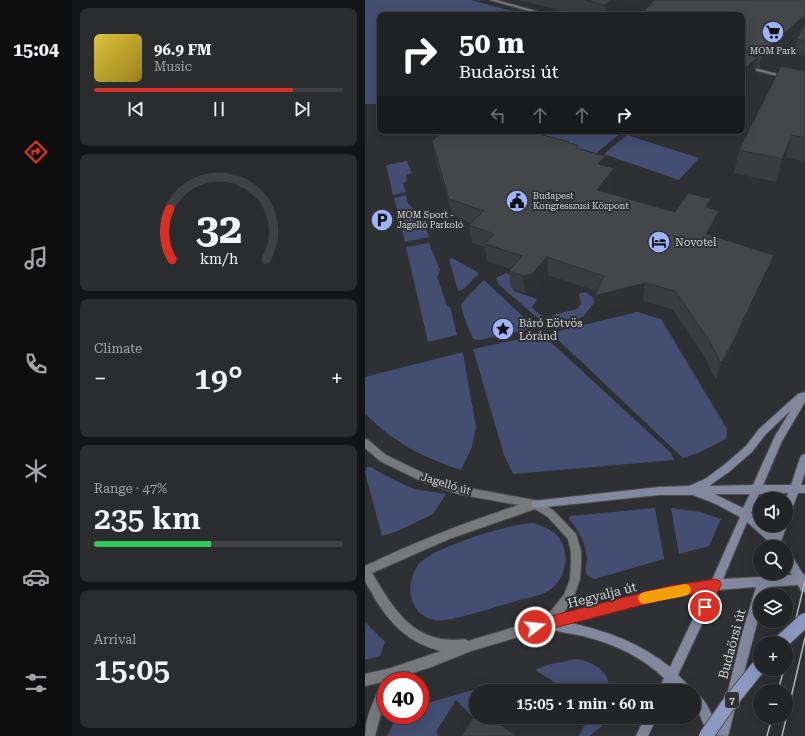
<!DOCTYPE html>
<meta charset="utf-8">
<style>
:root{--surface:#232426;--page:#2b2c2e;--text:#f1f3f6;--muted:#a3a4a7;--line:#404143;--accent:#d93025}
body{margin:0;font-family:"Roboto Serif",serif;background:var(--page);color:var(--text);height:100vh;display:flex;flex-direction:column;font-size:15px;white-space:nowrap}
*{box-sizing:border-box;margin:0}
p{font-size:13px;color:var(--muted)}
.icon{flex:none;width:22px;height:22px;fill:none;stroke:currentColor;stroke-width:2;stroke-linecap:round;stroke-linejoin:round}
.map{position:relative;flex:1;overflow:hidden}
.details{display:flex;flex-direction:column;gap:8px;padding:8px;background:#131415;width:293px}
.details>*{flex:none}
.guide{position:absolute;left:12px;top:12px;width:368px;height:122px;border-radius:8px;box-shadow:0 4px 16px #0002,0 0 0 1px var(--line);background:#202124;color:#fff;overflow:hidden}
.tools{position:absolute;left:388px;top:492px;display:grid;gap:8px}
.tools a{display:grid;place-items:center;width:40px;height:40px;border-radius:50%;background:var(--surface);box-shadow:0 4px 16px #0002,0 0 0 1px var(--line);font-size:20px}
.speed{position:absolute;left:12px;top:672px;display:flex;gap:8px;font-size:20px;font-weight:700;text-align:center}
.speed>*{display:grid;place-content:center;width:52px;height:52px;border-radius:50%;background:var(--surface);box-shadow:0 4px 16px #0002,0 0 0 1px var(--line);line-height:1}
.speed .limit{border:6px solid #d22;background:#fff;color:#111}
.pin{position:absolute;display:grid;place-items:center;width:34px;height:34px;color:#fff;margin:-17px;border:2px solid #fff;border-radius:50%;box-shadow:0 1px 4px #0007}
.me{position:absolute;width:44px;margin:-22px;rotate:74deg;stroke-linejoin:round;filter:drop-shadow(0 0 3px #0008)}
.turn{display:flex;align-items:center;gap:14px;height:84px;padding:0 16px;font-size:18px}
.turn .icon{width:52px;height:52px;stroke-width:2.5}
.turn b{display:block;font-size:28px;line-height:34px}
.lanes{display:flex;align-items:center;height:38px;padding:0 16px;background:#0003;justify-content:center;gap:20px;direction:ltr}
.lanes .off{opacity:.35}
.big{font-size:30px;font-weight:600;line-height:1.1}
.details .widget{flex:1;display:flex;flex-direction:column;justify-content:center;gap:6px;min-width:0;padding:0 14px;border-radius:8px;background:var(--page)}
.details .dial{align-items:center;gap:0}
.dial svg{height:104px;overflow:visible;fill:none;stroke:var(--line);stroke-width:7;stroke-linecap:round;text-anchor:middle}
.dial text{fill:var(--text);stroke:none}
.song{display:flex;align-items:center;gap:12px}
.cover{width:48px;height:48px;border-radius:6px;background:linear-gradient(135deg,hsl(50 70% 55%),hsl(50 70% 35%))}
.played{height:4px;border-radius:2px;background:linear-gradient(90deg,var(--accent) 80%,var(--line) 80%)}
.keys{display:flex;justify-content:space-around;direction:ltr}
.heat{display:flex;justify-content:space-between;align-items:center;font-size:22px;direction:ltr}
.charge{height:6px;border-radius:3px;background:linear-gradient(90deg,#34c759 47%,var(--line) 0)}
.trip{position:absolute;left:104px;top:684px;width:232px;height:40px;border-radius:20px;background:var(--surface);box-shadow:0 4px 16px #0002,0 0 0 1px var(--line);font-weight:600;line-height:40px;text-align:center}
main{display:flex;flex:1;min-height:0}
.tabs{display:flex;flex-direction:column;width:72px;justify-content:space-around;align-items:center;background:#0e0e0f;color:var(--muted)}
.tabs .icon{width:28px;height:28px}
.tabs .on{color:var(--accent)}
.tabs b{font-size:18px;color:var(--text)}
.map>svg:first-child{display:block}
.green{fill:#434e72}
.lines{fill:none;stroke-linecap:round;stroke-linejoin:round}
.minor-casing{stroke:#4c4d4f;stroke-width:2}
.tertiary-casing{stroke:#4c4d4f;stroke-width:2}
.secondary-casing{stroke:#4c4d4f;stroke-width:2}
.minor{fill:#78797c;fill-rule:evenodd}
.tertiary{fill:#78797c;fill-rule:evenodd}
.secondary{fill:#82899f;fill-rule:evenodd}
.tram{stroke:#b7b8b9;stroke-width:1.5}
.primary-bridge-casing{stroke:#4c4d4f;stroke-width:16;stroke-linecap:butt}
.primary-bridge{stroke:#8c99c3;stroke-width:14}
.wall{fill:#3b3c3f}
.shaded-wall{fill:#303133}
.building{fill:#454649;stroke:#303133}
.route{fill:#d93025;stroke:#8d1f18}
.slow{fill:#f59e0b}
.labels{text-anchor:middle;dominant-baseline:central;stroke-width:4;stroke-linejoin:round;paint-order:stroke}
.far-poi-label{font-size:9px;fill:#d4d5d6;stroke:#2f3033;text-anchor:start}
.shield{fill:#2f3033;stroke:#a2a4a5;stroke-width:1}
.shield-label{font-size:10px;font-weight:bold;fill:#d4d5d6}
.poi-label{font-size:11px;fill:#d4d5d6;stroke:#2f3033;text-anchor:start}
.street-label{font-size:11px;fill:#d4d5d6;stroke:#2f3033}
.near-street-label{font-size:13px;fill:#d4d5d6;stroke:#2f3033}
</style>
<main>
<nav class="tabs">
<b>15:04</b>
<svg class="icon on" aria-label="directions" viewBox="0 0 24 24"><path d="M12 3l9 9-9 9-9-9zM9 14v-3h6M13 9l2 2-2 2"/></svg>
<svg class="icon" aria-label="music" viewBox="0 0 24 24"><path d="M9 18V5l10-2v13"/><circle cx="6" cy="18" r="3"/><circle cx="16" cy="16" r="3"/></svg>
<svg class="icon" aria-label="phone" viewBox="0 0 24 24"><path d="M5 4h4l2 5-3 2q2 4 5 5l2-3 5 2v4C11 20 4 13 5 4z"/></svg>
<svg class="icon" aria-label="climate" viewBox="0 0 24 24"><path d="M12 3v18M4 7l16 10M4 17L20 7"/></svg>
<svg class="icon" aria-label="car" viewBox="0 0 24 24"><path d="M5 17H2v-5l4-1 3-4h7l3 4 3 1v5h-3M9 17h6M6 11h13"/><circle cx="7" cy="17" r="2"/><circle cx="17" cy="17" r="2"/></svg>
<svg class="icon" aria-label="filters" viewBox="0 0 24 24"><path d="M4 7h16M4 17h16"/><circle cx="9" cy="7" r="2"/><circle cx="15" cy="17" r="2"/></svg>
</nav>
<section class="details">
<div class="widget">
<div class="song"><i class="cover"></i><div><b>96.9 FM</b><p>Music</p></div></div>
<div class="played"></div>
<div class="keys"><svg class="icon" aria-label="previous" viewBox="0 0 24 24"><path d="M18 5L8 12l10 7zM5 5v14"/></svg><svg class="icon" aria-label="pause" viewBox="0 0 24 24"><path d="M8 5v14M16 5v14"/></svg><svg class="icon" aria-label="next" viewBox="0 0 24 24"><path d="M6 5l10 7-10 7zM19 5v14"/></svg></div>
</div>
<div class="widget dial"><svg viewBox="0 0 100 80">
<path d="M14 69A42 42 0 1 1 86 69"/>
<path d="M14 69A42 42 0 0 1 12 30" stroke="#d93025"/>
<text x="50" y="56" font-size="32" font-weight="700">32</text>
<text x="50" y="72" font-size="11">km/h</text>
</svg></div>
<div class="widget"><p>Climate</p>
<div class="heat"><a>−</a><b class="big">19°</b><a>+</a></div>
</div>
<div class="widget"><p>Range · 47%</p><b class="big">235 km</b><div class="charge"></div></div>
<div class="widget"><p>Arrival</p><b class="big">15:05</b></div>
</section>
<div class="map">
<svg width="440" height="736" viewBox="0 0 440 736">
<rect width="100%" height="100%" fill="#2f3033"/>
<!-- green -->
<path class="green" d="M 0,0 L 106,0 L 162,15 L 15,15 L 15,104 L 0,104 Z
M 160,131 L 258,131 L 229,155 Z
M 262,135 L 334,158 L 314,180 L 239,154 Z
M 42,161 L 47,173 L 41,175 L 42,181 L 38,183 L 41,192 L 28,195 L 21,165 Z
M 41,195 L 43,203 L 57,218 L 64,237 L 40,242 L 29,198 Z
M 64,243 L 75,270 L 72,277 L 82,306 L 85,307 L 92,335 L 63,342 L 41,247 Z
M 87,258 L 114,273 L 99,289 L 93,291 L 84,259 Z
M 141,273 L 148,276 L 147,288 L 149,291 L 172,299 L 167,308 L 178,317 L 175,320 L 134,285 L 131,278 Z
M 119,280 L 170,328 L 114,340 L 108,339 L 99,317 L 96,305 L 101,298 Z
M 220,292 L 228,297 L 229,303 L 218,317 L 196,324 L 189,324 L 186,319 L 188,315 L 212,309 L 216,304 L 214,294 Z
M 272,312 L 296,319 L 362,429 L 361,439 L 333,453 L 318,458 L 186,333 Z
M 177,334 L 306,453 L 309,460 L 148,474 L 139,455 L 108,349 Z
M 94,353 L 98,353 L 111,427 L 107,447 L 96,470 C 59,458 27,442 0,413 L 0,377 Z
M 2,467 L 6,467 L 21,476 L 49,489 L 81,494 L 68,514 L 33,531 L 17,536 L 0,472 Z
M 290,508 L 299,559 L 230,579 C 226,578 221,576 221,571 C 220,567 222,563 222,559 C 221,543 214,531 204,519 L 205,516 Z
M 306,508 L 335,512 L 356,519 L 344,546 L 314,554 Z
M 168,523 C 182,527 195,533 199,548 C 204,564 197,582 183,591 C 175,596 163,598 154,600 C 135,606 115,612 95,617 C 87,619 74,622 65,619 C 42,611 40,580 55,563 C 71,546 144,524 168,523 Z
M 0,622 L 20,642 L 15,656 L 0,660 Z
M 211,659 C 226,661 249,672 242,691 L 204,691 L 170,670 L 182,665 Z
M 118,689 L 118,691 L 111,691 L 111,712 L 108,717 L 91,700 L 71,732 L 74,736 L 22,736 L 33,715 L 55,715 L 55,705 L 108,690 Z
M 225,717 L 247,717 L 225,736 L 213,736 Z"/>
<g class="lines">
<!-- minor casing -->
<g class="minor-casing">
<path id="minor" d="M 125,0 L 131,0 L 185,15 L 178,15 Z
M 377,65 L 440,81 L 440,83 L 377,67 Z
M 21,680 L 23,681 L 21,681 L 21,700 L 17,710 L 10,736 L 0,736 C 0,717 10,699 17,682 Z"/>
</g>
<!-- tertiary casing -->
<g class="tertiary-casing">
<path id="tertiary" d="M 0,439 L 3,440 L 21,455 L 62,475 L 93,486 L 174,501 L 189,511 L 211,534 L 216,551 L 216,564 L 215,579 L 207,602 L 187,627 L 106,651 L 66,667 L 26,680 L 0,686 L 0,674 L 26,668 L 76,651 C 44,643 26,625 9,597 C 7,592 2,586 0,581 C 0,577 0,570 0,566 C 50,542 101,522 154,505 L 93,494 L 56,481 L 15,461 L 0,448 ZM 170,509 L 183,517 L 203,539 L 206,551 L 206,564 L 205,579 L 199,595 L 180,618 L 103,641 L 100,639 C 50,646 29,610 7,573 L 84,539 Z"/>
</g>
<!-- secondary casing -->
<g class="secondary-casing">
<path id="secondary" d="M 440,392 L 440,402 L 417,441 L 398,485 L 426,485 L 435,458 L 437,455 L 440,454 L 440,472 L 436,485 L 440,485 L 440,493 L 433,493 L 424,517 L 421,518 L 421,500 L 423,493 L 394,494 L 386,513 L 395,520 L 395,525 L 401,525 L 409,533 L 412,525 L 421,525 L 421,523 L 422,525 L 416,542 L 419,547 L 406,547 L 402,540 L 382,522 L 358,579 L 395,577 L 396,573 L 406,573 L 405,576 L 427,575 L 421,565 L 421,551 L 425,553 L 438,574 L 440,574 L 440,592 L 436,591 L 433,585 L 402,587 L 400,595 L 395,595 L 395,612 L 372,699 L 368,701 L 364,699 L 362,695 L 377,634 L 391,587 L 353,590 L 313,675 L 325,687 L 327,691 L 313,691 L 308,686 L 305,691 L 293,691 L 299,678 C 276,656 249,644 218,636 C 205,633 191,632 179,627 L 178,623 L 179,619 L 183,618 L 304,587 L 347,580 L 375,517 L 351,504 L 328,495 L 294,495 L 171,508 L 168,507 L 166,504 L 168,501 L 294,487 L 324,486 L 340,479 L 359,465 L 381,446 L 394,429 L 433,394 ZM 426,410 L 410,436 L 388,485 L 344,486 L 365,471 L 387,452 L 400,435 ZM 349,494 L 385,494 L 378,508 ZM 341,592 L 305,667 C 275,643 242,631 206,623 L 304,597 Z
M 329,693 C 343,699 347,717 353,730 L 360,704 L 364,702 L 368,704 L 370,708 L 363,736 L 343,735 L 333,711 L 329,707 Z
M 280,717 L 292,717 L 283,736 L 271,736 Z"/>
</g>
<!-- minor -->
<use href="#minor" class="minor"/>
<!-- tertiary -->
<use href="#tertiary" class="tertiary"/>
<!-- secondary -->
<use href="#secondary" class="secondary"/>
<!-- tram -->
<path class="tram" d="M 421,660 L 440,581
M 413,691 L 419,669
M 402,736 L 407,717
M 417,736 L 440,638"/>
<!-- primary-bridge casing -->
<g class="primary-bridge-casing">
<path id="primary-bridge" d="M 415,643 L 440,620
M 341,736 L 362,706 L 395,665"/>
</g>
<!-- primary-bridge -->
<use href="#primary-bridge" class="primary-bridge"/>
</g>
<!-- wall -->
<path class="wall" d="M 155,0 L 274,0 L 251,15 L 213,15 Z
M 440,0 L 440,56 L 428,53 L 432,39 L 438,28 L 394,68 L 391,67 L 390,72 L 377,83 L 377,15 L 278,15 L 278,12 Z
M 440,71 L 440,162 L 421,157 L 411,182 L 369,173 L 374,150 Z
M 67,141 L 204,142 L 204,143 L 239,166 L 248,185 L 243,193 L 310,212 L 344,208 L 351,228 L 347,236 L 403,273 L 362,361 L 351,380 L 338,354 L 307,309 L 278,301 L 229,313 L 231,291 L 183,275 L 169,291 L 160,293 L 146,288 L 144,271 L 145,269 L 122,261 L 120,247 L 107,243 L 104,225 L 106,223 L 88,216 L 70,158 Z"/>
<!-- shaded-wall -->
<path class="shaded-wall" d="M 248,0 L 274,0 L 251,15 L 240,15 L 240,5 Z
M 440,15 L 440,26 L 394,68 L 397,53 Z
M 393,57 L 390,72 L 377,83 L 377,71 Z
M 427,135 L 421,157 L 411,182 L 417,159 Z
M 240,156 L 239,173 L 233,164 Z
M 249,168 L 248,185 L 232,207 L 232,190 Z
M 346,199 L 343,217 L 341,207 Z
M 354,211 L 351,228 L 337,251 L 341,234 Z
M 409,255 L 403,273 L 362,361 L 351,380 L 356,363 Z
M 182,257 L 183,275 L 169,291 L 160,293 L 158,276 Z
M 280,283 L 278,301 L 229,313 L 229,296 Z"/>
<!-- building -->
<path class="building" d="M 220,0 L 248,0 L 240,5 Z
M 290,0 L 440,0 L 440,15 L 397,53 L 379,50 L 379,54 L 393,57 L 377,71 L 377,15 L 287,15 L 288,14 L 278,12 Z
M 440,23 L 440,41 L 432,39 Z
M 416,66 L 440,71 L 440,138 L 427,135 L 417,159 L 374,150 Z
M 79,131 L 163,131 L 204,142 L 203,143 L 213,145 L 211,148 L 240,156 L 233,164 L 249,168 L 232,190 L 310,212 L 323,193 L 346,199 L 341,207 L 354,211 L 341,234 L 409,255 L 367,344 L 356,363 L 342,337 L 310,291 L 280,283 L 229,296 L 239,276 L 182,257 L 167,274 L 158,276 L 144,271 L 157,256 L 120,244 L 129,234 L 104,225 L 119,211 L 84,199 L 67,141 Z
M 111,713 L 111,717 L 124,717 L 152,736 L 97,736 Z"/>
<!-- route -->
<path class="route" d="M 350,579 L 355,581 L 356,585 L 344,611 L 340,613 L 336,611 L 334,607 L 340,592 L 304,598 L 170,633 L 166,631 L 164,627 L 166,622 L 170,620 L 304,586 Z"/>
<!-- slow -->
<path class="slow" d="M 320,584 L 324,585 L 326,590 L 324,594 L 320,596 L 279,604 L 275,603 L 273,598 L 275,594 L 279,592 Z"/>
<!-- icons -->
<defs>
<g id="supermarket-disc" transform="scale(1.15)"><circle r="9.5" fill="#9db4fd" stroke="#2f3033"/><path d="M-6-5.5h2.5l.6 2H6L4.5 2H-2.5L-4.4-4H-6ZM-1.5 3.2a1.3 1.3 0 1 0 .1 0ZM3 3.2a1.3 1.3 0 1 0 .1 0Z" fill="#111"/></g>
<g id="civic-disc" transform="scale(1.15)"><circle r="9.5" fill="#9db4fd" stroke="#2f3033"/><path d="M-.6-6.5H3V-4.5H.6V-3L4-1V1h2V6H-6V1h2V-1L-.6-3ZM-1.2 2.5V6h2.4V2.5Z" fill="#111"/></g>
<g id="parking-disc" transform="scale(1.15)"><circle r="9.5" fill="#9db4fd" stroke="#2f3033"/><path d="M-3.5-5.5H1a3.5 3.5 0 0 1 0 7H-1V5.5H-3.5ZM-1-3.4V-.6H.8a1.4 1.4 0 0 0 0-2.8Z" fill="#111"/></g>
<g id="hotel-disc" transform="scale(1.15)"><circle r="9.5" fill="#9db4fd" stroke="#2f3033"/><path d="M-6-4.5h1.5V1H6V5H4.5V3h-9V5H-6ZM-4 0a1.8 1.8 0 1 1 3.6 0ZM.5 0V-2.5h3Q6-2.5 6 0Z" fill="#111"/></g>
<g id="sight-disc" transform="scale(1.15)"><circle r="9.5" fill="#9db4fd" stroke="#2f3033"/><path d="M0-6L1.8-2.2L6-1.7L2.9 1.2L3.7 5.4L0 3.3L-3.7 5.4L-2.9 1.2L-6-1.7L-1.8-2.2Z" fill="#111"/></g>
</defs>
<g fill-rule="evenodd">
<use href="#supermarket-disc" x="408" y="32"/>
<use href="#civic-disc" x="152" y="201"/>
<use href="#parking-disc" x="17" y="220"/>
<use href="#hotel-disc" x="294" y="242"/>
<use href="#sight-disc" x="138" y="329"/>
</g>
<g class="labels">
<!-- far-poi labels -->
<g class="far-poi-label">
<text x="408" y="51" text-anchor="middle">MOM Park</text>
<text x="168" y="196">Budapest<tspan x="168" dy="10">Kongresszusi Központ</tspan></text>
<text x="32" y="215">MOM Sport -<tspan x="32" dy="10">Jagelló Parkoló</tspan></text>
</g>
<!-- shield labels -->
<rect class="shield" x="360" y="692" width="14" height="16" rx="3"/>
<g class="shield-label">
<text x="367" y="700">7</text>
</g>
<!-- poi labels -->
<g class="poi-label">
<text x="310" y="242">Novotel</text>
<text x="154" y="323">Báró Eötvös<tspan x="154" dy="13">Lóránd</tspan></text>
</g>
<!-- street labels -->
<g class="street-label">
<text transform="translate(81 484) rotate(17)">Jagelló út</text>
</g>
<!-- near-street labels -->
<g class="near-street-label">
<text transform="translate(237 595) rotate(-14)">Hegyalja út</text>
<text transform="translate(367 644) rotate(-75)">Budaörsi út</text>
</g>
</g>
</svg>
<div class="tools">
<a><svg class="icon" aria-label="sound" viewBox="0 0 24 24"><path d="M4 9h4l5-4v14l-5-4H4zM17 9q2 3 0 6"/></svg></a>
<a><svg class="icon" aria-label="search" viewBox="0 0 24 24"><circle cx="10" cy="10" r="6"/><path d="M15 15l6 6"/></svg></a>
<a><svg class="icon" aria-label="layers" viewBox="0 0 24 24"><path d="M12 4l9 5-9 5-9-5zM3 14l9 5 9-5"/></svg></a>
<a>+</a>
<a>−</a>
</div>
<div class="speed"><div class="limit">40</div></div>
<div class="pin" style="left:340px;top:607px;background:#d93025"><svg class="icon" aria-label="arrive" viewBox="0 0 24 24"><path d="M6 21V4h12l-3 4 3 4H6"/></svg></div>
<svg class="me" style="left:170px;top:627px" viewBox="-20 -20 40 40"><circle r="17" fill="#d93025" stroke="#fff" stroke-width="3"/><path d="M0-11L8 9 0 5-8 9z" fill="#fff"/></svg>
<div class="trip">15:05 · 1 min · 60 m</div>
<div class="guide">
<div class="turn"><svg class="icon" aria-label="right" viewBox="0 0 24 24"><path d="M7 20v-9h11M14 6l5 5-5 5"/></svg><div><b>50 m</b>Budaörsi út</div></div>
<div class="lanes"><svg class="icon off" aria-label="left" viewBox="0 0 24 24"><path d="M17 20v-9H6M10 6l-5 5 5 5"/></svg><svg class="icon off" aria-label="ahead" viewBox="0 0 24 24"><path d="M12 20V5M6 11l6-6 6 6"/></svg><svg class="icon off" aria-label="ahead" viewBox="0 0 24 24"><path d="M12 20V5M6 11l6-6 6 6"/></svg><svg class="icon" aria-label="right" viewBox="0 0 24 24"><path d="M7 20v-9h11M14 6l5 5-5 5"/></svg></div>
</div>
</div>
</main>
